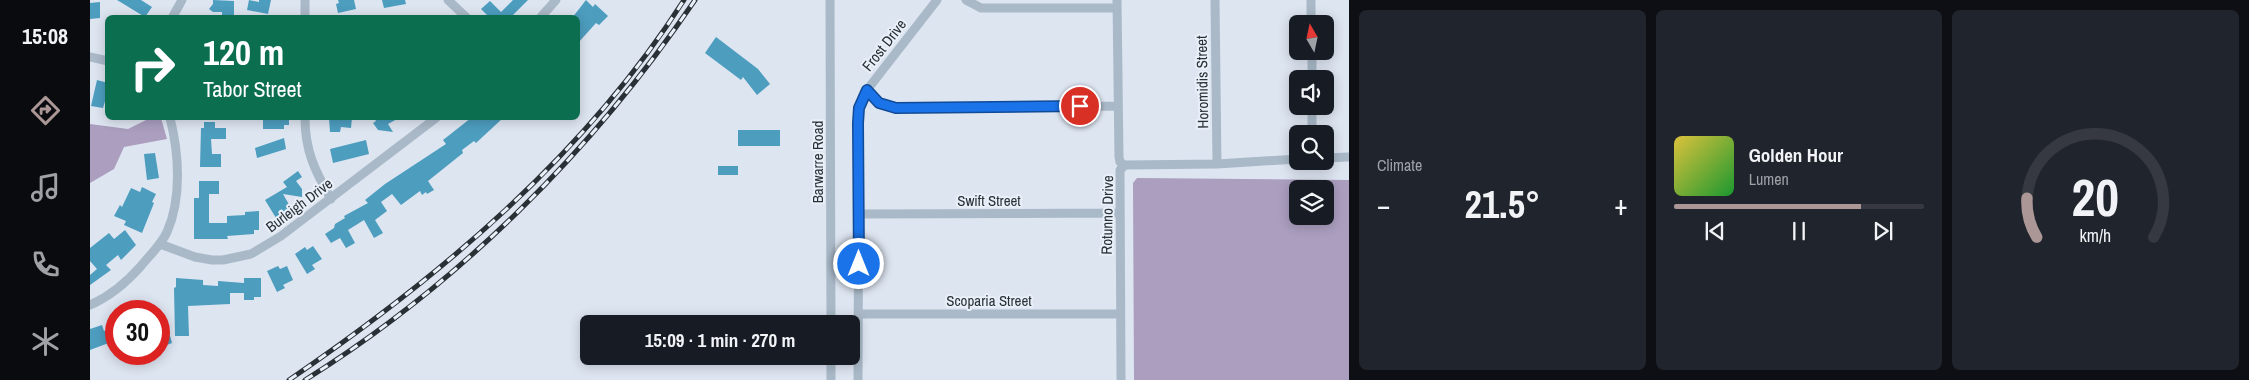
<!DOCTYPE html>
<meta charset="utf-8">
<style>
:root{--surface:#171b24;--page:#20242c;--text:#f1f3f6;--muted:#9ea1a6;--line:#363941;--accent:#ab9796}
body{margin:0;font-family:"Archivo Narrow",sans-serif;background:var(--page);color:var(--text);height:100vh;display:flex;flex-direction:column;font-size:19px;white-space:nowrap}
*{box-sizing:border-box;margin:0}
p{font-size:16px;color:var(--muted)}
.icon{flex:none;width:28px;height:28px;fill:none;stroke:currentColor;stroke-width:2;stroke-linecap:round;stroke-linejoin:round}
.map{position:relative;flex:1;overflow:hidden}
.panel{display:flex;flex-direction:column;gap:10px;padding:10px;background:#0d0f14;width:900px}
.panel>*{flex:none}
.top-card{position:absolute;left:15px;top:15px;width:475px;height:105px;border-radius:8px;box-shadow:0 2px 12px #0003;background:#0b6e4f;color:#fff;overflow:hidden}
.needle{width:32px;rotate:351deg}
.tools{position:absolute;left:1199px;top:15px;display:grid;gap:10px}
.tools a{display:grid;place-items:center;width:45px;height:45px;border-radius:8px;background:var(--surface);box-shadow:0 2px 12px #0003;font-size:25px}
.speed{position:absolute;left:15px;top:300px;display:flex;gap:10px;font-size:25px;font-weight:700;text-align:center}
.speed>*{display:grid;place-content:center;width:65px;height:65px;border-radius:50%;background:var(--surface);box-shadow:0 2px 12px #0003;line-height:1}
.speed .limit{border:8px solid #d22;background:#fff;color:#111}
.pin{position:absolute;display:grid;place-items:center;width:42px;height:42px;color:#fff;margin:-21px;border:2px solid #fff;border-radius:50%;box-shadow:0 1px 5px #0007}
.me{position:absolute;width:55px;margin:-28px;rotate:0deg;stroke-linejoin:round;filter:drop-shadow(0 0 4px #0008)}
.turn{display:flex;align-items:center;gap:18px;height:105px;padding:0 15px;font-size:22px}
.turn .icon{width:65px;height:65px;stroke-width:2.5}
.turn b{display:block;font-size:35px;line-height:42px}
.big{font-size:38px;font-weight:800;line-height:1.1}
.panel .card{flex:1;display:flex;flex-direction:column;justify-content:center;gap:8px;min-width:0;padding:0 18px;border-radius:8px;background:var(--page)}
.panel .dial{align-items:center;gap:0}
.dial svg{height:130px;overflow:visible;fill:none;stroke:var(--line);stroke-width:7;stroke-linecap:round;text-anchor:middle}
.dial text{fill:var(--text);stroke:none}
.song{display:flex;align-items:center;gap:15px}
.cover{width:60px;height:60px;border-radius:8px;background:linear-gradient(135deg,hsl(50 70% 55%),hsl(130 70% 35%))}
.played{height:5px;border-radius:2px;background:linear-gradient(90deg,var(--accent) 75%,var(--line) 75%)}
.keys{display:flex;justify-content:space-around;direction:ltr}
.heat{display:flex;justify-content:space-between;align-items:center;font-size:28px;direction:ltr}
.panel .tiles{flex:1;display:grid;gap:10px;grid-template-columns:repeat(3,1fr)}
.trip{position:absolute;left:490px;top:315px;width:280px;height:50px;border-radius:8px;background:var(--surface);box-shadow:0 2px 12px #0003;font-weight:800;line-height:50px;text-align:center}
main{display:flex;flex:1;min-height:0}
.menu{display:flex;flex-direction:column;width:90px;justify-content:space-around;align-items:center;background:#090b0e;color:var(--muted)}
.menu .icon{width:35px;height:35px}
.menu .active{color:var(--accent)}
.menu b{font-size:22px;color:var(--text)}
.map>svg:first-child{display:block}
.green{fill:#ab9ebf;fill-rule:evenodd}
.building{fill:#4d9dbf}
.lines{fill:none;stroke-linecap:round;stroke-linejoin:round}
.street{stroke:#aab9c8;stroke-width:9}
.rail-casing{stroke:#293136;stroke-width:5}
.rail{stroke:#eaf0f9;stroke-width:3;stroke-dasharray:9;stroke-linecap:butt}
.route-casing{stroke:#114b97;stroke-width:12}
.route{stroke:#1a73e8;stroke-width:9}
.labels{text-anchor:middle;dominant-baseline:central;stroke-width:4;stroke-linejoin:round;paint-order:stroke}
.street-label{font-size:15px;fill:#293136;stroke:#eaf0f9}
</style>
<main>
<nav class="menu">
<b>15:08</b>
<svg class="icon active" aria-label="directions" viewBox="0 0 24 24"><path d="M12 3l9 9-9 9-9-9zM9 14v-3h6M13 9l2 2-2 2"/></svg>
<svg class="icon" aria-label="music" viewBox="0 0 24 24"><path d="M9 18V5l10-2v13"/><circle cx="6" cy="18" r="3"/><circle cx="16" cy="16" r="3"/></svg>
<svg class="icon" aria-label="phone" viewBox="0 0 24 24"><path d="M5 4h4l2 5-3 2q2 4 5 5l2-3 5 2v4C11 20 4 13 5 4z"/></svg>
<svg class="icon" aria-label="climate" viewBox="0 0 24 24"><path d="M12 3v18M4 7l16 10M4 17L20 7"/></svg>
</nav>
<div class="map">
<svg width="1259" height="380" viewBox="0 0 1259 380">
<rect width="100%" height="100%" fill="#dde5f1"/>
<!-- green -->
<path class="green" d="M 60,118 L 71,118 L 77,139 L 34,147 L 24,169 L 0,183 L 0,124 L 38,129 Z
M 1047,178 L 1259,180 L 1259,380 L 1044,380 L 1043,183 ZM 1208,189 L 1235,189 L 1235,216 L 1208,216 Z"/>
<!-- building -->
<path class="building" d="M 27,0 L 51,0 L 62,7 L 55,17 Z
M 123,0 L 144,1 L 144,18 L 132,18 L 132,12 L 123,12 L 119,9 L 123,4 Z
M 159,0 L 169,2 L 169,0 L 181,0 L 178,14 L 157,10 Z
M 248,0 L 264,0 L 266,9 L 248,13 L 246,4 L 249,3 Z
M 292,0 L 315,0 L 316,4 L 294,8 Z
M 423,0 L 438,0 L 420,18 L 400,18 L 391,9 L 400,1 L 411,12 Z
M 496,0 L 503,7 L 505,4 L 518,16 L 509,25 L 506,23 L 488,43 L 488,18 L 482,18 Z
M 10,2 L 10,18 L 0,19 L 0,3 Z
M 626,37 L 668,69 L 680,84 L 667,95 L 653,77 L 651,80 L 615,53 Z
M 7,80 L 18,83 L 18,98 L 16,98 L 13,108 L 1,106 Z
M 173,118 L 199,118 L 199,125 L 194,125 L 194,129 L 173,129 Z
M 239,118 L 262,118 L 261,128 L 251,127 L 250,132 L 240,132 Z
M 284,118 L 309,118 L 298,124 L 303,132 L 288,130 L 283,123 L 286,121 Z
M 381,118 L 413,118 L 386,143 L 384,141 L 372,150 L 373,153 L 338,181 L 344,190 L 337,194 L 336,192 L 332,195 L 330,191 L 311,205 L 302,194 L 291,202 L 297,211 L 285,220 L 293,233 L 284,238 L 274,220 L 258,230 L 265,243 L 256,248 L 250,238 L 241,243 L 235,234 L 244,228 L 245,224 L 255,218 L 254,216 L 278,203 L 275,200 L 295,184 L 356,144 L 353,140 Z
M 114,122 L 125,122 L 125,128 L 136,128 L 136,139 L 121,139 L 122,154 L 131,154 L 131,167 L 110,167 L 111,128 L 114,128 Z
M 648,130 L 690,130 L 690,146 L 648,146 Z
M 194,138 L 196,149 L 167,158 L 165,148 Z
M 276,140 L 279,154 L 243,163 L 240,149 Z
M 65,153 L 69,178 L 57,180 L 54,154 Z
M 628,166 L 648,166 L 648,175 L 628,175 Z
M 208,171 L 212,177 L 206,181 L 212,189 L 212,197 L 193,194 L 201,208 L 186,218 L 175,200 L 197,187 L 193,182 Z
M 109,181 L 129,181 L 129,194 L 119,194 L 119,223 L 137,223 L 137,216 L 155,215 L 155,212 L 169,211 L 169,230 L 164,230 L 164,234 L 137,236 L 138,239 L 104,239 L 104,198 L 109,198 Z
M 52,187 L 66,194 L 62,202 L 64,203 L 52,233 L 34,225 L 36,221 L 24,216 L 30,205 L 32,207 L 41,188 L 50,192 Z
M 35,230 L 46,245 L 31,260 L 28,255 L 16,265 L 21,270 L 0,285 L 0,275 L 7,269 L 0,261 L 0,248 L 19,233 L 24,239 Z
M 223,246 L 232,259 L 222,265 L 225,269 L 217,274 L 205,254 L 215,247 L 217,250 Z
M 188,266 L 190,269 L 197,266 L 203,280 L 193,285 L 195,288 L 187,292 L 177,271 Z
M 86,278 L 113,280 L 113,285 L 128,286 L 128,281 L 154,283 L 154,278 L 171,278 L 171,297 L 164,297 L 164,300 L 154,300 L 154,293 L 140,293 L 140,304 L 98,306 L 99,336 L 85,336 L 84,288 L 86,287 Z
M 12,325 L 14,331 L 19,329 L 24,341 L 0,350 L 0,329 Z
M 79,332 L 82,343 L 69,348 L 69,336 Z"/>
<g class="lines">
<!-- street -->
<path class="street" d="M 215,0 L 215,18
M 358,0 L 377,18
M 740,0 L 741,324
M 876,0 L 891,8 L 1027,8
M 1027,0 L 1029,157 L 1030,162 L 1035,165
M 1125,0 L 1127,164
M 1221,0 L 1221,24
M 82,18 L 92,0
M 450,18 L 466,0
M 1222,51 L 1222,79
M 0,57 L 18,61
M 777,90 L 789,103 L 806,108 L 1027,106
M 1222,106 L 1222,134
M 215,118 C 215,151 225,171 241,199
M 1235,158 L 1259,157
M 769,214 L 1030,213
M 70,244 L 105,257 L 122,260 L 133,260 L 161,254 L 191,236 L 346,118
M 0,305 C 21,296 36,283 51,266 C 60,255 71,245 77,232 C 92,198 89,153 80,118
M 769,314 L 1030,314
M 741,356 L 741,380
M 768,380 L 769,108 L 777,90 L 847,0
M 1031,380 L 1030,170 L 1035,165 L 1127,164 L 1208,159"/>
<!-- rail casing -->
<g class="rail-casing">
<path id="rail" d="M 199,380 C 350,277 495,155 594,0
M 215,380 C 369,284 503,150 605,0"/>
</g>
<!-- rail -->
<use href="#rail" class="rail"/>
</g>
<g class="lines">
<!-- route casing -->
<g class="route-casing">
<path id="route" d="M 769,264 L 768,123 L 769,108 L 777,90 L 789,103 L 806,108 L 990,106"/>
</g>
<!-- route -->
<use href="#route" class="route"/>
</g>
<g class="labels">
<!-- street labels -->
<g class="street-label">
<text transform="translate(794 45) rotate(-52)">Frost Drive</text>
<text transform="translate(1112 82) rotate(-91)">Horomidis Street</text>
<text transform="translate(727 162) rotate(-90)">Barwarre Road</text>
<text x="899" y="200">Swift Street</text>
<text transform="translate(209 205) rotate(-37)">Burleigh Drive</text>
<text transform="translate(1017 215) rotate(-89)">Rotunno Drive</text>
<text x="899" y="300">Scoparia Street</text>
</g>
</g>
</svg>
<div class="tools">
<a><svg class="needle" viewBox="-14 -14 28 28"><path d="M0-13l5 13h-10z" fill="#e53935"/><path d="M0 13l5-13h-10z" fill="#9ea1a6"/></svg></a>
<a><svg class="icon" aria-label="sound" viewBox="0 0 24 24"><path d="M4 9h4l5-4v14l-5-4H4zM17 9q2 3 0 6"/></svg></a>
<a><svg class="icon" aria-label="search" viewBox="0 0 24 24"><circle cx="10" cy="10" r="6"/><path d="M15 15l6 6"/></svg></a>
<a><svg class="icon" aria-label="layers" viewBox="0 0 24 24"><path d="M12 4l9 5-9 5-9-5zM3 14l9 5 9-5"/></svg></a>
</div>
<div class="speed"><div class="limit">30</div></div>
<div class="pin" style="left:990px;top:106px;background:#d93025"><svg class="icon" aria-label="arrive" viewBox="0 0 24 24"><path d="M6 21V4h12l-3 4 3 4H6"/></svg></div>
<svg class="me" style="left:769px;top:264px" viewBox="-20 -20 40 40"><circle r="17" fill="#1a73e8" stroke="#fff" stroke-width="3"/><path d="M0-11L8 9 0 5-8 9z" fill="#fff"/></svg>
<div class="trip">15:09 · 1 min · 270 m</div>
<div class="top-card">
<div class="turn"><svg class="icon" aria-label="right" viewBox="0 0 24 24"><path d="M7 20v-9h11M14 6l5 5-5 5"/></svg><div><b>120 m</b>Tabor Street</div></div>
</div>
</div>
<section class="panel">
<div class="tiles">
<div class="card"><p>Climate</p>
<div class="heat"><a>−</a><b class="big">21.5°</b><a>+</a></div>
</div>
<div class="card">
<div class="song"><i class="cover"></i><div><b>Golden Hour</b><p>Lumen</p></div></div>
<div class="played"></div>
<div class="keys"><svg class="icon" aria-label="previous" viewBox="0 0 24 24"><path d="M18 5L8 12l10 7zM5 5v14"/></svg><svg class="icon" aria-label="pause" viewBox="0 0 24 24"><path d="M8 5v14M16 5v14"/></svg><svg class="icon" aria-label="next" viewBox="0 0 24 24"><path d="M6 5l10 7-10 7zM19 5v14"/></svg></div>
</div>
<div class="card dial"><svg viewBox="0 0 100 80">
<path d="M14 69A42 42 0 1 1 86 69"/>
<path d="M14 69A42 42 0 0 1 8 45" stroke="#ab9796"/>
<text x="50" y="56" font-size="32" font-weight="700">20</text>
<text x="50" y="72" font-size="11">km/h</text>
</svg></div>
</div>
</section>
</main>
